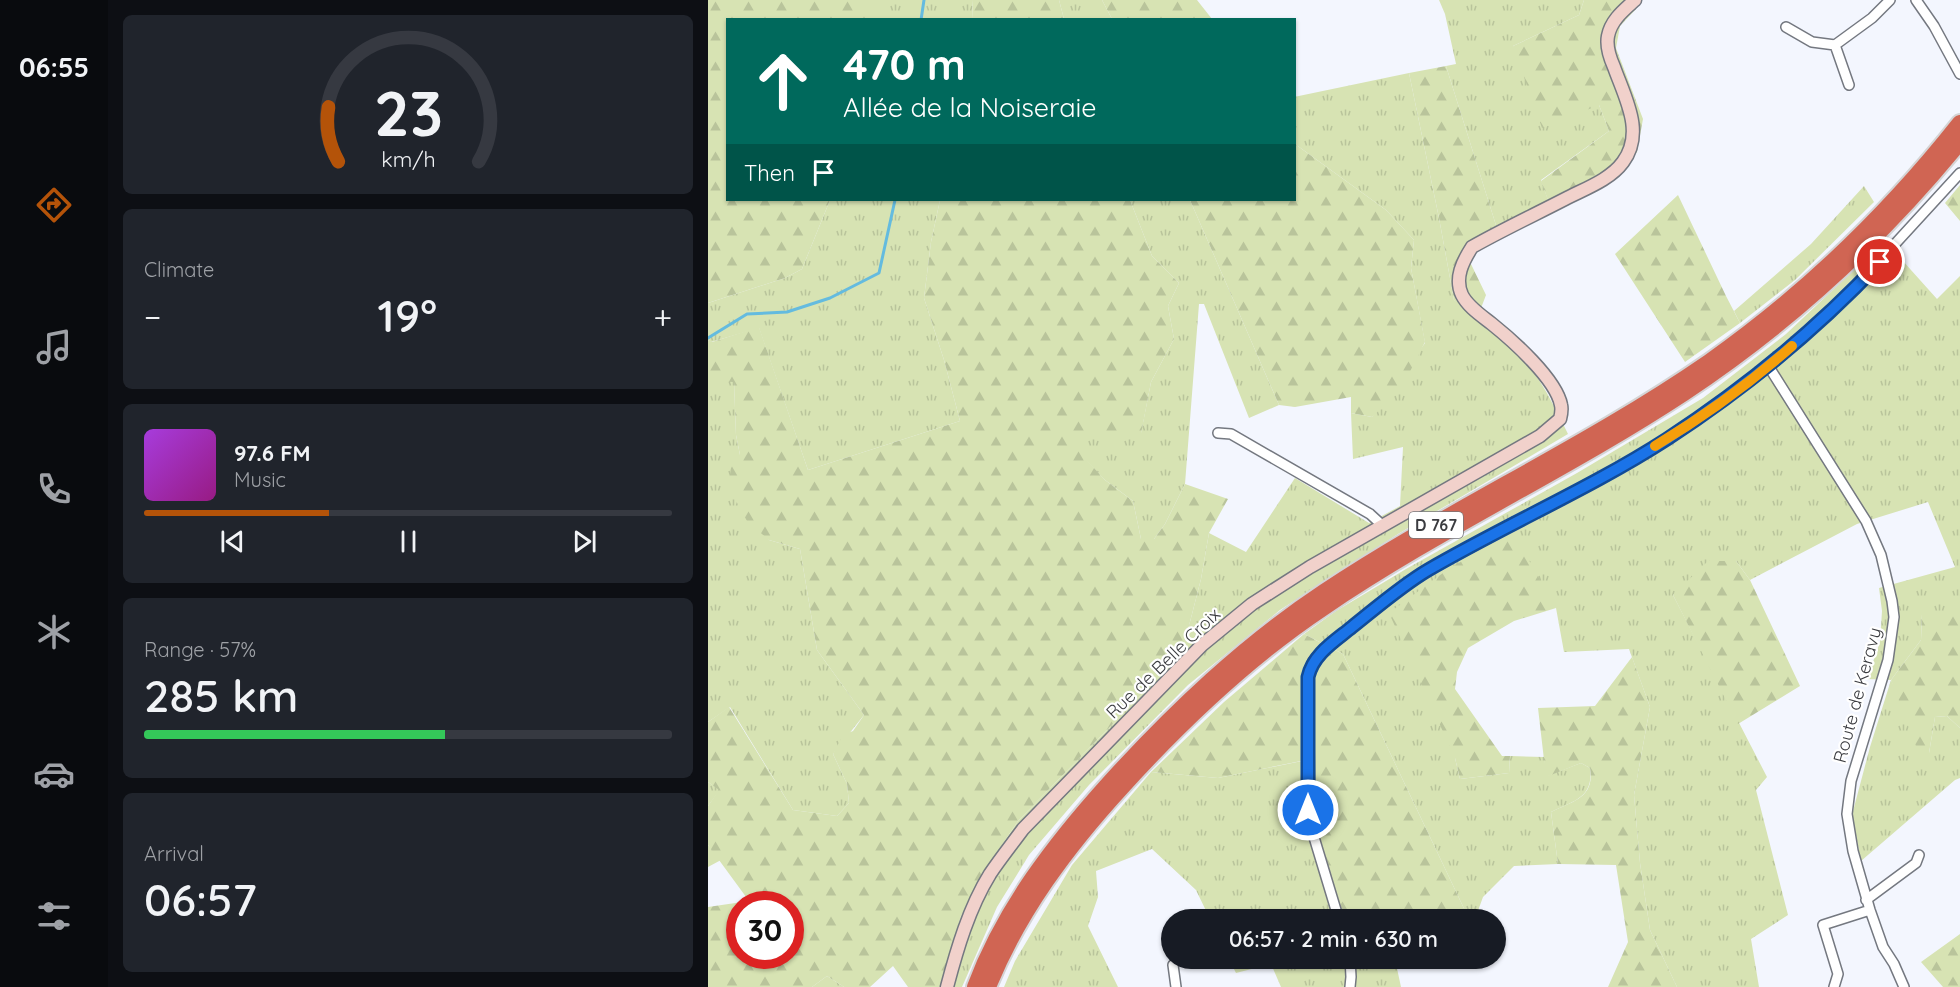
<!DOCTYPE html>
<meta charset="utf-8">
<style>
:root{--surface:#171b24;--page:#20242c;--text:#f1f3f6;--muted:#9ea1a6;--line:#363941;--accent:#b45309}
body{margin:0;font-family:Quicksand,sans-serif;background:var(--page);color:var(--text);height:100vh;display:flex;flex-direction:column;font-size:22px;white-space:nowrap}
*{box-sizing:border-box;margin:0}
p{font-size:20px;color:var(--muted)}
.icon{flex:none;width:33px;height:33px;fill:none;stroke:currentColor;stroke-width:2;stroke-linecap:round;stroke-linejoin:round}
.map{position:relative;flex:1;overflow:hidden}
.side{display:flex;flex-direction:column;gap:15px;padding:15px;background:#0d0f14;width:600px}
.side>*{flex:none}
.banner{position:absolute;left:18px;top:18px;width:570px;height:183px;border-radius:0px;box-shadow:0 2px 4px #0004;background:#00695c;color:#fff;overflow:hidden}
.speed{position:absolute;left:18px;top:891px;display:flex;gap:12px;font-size:30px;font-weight:700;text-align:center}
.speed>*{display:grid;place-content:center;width:78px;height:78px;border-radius:50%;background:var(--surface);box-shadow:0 2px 4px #0004;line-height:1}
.speed .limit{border:9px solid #d22;background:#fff;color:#111}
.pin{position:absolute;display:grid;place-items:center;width:51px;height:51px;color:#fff;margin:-26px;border:3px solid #fff;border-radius:50%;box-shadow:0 2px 6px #0007}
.me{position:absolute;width:66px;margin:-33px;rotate:0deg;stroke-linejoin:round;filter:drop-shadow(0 0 4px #0008)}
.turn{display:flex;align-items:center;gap:21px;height:126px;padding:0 18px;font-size:27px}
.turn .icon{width:78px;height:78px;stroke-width:2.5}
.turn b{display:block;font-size:42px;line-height:51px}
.then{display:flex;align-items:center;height:57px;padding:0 18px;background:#0003;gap:12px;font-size:22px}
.big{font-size:45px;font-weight:600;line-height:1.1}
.side .widget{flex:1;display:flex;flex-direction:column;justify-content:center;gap:9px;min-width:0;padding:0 21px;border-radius:9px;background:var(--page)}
.side .dial{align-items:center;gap:0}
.dial svg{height:156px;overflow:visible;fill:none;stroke:var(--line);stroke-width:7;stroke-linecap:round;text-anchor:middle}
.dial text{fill:var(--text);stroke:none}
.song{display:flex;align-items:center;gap:18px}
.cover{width:72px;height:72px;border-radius:9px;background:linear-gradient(135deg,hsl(280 70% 55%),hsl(310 70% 35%))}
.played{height:6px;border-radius:3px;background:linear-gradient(90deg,var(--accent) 35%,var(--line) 35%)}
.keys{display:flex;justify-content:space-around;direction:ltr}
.heat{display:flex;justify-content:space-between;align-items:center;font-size:33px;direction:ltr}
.charge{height:9px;border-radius:4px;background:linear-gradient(90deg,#34c759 57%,var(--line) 0)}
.trip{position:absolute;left:453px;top:909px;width:345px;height:60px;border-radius:30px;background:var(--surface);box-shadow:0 2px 4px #0004;font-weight:600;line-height:60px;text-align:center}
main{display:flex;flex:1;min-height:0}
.tab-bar{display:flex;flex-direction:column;width:108px;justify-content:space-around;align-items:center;background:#090b0e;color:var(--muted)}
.tab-bar .icon{width:42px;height:42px}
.tab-bar .selected{color:var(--accent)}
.tab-bar b{font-size:27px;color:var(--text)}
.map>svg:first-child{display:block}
.grass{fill:url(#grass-tufts)}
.forest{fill:url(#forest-firs);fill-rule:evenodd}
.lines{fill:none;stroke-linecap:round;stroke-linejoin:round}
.stream{stroke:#64bbdf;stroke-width:3}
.street-casing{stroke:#747880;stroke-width:12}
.secondary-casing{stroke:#747880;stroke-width:15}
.highway-casing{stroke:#d4d4d5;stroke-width:20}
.street{stroke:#fff;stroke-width:9}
.secondary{stroke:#f1d1cb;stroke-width:12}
.highway{stroke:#d06553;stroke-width:16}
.route-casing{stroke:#114b97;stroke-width:15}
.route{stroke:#1a73e8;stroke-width:10}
.slow{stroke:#f59e0b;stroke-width:10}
.labels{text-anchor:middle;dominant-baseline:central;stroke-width:4.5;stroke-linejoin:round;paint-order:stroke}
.shield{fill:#fff;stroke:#767679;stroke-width:1.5}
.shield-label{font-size:16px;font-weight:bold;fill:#3b3c40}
.street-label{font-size:18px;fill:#3b3c40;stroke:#fff}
</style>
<main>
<nav class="tab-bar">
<b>06:55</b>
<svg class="icon selected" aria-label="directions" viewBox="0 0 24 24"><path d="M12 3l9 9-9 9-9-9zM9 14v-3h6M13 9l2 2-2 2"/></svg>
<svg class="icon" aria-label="music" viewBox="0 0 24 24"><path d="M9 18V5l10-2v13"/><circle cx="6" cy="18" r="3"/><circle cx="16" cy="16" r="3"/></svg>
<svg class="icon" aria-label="phone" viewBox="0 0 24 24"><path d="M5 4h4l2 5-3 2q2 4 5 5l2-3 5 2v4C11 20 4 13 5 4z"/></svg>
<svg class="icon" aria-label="climate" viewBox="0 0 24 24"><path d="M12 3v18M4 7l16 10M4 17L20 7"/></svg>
<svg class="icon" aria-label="car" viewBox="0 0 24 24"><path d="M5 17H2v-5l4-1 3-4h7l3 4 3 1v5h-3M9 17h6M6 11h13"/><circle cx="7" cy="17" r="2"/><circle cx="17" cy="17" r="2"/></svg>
<svg class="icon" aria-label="filters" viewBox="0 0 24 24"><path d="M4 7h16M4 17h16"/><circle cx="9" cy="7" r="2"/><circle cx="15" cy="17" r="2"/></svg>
</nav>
<section class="side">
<div class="widget dial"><svg viewBox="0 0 100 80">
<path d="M14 69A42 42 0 1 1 86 69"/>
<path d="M14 69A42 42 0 0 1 9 41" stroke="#b45309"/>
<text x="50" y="56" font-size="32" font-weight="700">23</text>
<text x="50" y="72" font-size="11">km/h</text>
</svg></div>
<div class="widget"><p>Climate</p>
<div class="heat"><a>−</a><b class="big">19°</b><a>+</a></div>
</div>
<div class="widget">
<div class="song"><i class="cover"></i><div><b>97.6 FM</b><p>Music</p></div></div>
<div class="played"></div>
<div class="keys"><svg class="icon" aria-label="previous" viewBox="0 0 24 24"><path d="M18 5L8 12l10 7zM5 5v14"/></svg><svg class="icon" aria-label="pause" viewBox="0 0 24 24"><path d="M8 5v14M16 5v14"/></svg><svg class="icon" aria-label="next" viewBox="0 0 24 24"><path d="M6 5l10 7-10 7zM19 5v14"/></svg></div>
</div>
<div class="widget"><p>Range · 57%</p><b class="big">285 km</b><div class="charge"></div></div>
<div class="widget"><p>Arrival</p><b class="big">06:57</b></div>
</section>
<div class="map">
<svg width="1252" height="987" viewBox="0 0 1252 987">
<defs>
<pattern id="grass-tufts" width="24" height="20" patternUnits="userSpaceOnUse" patternTransform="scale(1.5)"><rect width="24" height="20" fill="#d7e3b3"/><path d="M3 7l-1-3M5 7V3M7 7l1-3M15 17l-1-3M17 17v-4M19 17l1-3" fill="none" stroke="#b9c49b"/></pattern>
<pattern id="forest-firs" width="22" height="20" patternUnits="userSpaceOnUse" patternTransform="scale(1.5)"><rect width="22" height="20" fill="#d7e3b3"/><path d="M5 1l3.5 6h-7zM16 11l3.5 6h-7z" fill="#b9c49b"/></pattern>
</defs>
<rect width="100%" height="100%" fill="#f3f6fe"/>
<!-- grass -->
<path class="grass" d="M 164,0 L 265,0 L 264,19 L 164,20 Z
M 351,0 L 394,0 L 404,19 L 356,19 Z
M 731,0 L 876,0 L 871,15 L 805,46 L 891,105 L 901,131 L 833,180 L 844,211 L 792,238 L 738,66 L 748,64 L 737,14 Z
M 701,73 L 731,218 L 746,300 C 777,323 808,349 831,380 C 842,397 851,416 860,434 L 690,534 L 572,610 L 480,685 L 381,785 L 321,855 L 289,907 L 254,987 L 232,987 L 253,916 L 284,860 L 310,821 L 474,653 L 493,579 L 501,533 L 538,552 L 587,478 L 661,523 L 692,506 L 695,447 L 645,459 L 643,413 L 664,417 L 717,343 L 703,268 L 706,240 L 678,210 L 587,144 L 586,97 Z
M 1156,186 L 1166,202 L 1087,280 L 1032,323 L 1026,311 L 1103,244 Z
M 122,200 L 232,200 L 223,242 L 216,298 L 236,360 L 252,421 L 100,470 L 51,328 L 3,342 L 0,340 L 0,303 L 77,278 L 94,269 Z
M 422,200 L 482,200 L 571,405 L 541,418 L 496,304 L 491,304 L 477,484 L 457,524 L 446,539 L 433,539 L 425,501 L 397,480 L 374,456 L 368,433 L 433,433 L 443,382 L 466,339 L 460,306 L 471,283 L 444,256 Z
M 1177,241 L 1229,299 L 1252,276 L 1252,614 L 1214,614 L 1213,640 L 1183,680 L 1221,753 L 1227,717 L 1239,716 L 1252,728 L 1252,778 L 1247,780 L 1153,861 L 1144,815 L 1162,747 L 1183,680 L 1159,679 L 1172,642 L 1174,611 L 1171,588 L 1247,567 L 1220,502 L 1149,524 L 1042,580 L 1028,561 L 965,595 L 1059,777 L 1048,790 L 1080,915 L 1043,939 L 1051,987 L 969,987 L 942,930 L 932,863 L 926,795 L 942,707 L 921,649 L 856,652 L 848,608 L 743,567 L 747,758 L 752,779 L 801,773 L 802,756 L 836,757 L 839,776 L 873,763 L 882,768 C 886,798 865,801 843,812 L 850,864 L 806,866 L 775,897 L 767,919 L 761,919 L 635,654 L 596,634 L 628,611 L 698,569 L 869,473 L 995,398 L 1078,334 Z
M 9,380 L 26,381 L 28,435 L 32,455 L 61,540 L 92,549 L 109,650 L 156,715 L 125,754 L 139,784 L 141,803 L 129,816 L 85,810 L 22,707 L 0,722 L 0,381 Z
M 594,761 L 612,845 L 637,919 L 502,919 L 488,890 L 444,849 L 388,871 L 390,897 L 380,926 L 410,987 L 296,987 L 307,961 L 364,865 L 443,772 L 510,778 Z
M 0,782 L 12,790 L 0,806 Z
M 0,845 L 13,860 L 0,867 Z
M 521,959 L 687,959 L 693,987 L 573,987 L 563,964 L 528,973 Z
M 119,976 L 136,987 L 104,987 Z"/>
<!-- forest -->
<path class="forest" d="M 0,0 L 164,0 L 164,19 L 20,20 L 20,200 L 122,200 L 94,269 L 77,278 L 0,303 Z
M 265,0 L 351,0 L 356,19 L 264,19 Z
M 394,0 L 489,0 L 504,19 L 404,19 Z
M 876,0 L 920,0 L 928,9 L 912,26 L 908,48 L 935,119 L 929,152 L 914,172 L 844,211 L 833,181 L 901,131 L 891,105 L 834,128 L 805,46 L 871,15 Z
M 738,66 L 792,238 L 771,249 L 762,262 L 778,295 L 767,324 L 746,300 L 731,218 L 701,73 Z
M 587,144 L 678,210 L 706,240 L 703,268 L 717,342 L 692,391 L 664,417 L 643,413 L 643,397 L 587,407 L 571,405 L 482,200 L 586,200 Z
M 1252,185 L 1252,221 L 1237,203 Z
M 970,195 L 1018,296 L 1032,323 L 977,362 L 907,254 Z
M 232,200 L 422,200 L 444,256 L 471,283 L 460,306 L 466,339 L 443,382 L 433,434 L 369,433 L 375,456 L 397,480 L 425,501 L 433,539 L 446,539 L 457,524 L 477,484 L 520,499 L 501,533 L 493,579 L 474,653 L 310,821 L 284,860 L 253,916 L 232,987 L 200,987 L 185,966 L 162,987 L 136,987 L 119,976 L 104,987 L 0,987 L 0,907 L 41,901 L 0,845 L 0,806 L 11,790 L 0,782 L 0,722 L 21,707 L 85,810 L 129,816 L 141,803 L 139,784 L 125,754 L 135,735 L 145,731 L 156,715 L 109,650 L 92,549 L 61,540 L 39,521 L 21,488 L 23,465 L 32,455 L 28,435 L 26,382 L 0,381 L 0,340 L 4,342 L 51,327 L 100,470 L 252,421 L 236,360 L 216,298 L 223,242 ZM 32,904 L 82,904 L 82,956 L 32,956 Z
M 806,534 L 848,608 L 806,621 L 760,648 L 749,672 L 747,689 L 794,756 L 802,756 L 801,773 L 752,779 L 747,758 L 681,613 L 743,567 Z
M 1000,561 L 1028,561 L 1042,580 L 1092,686 L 1030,724 L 965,595 Z
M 1214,614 L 1252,614 L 1252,728 L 1239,716 L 1227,717 L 1221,753 L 1212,757 L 1183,680 L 1213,640 Z
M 596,634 L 635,654 L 761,919 L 637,919 L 612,845 L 593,761 L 510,778 L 443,772 L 516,702 Z
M 924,657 L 942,707 L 926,795 L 932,863 L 942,930 L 969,987 L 900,987 L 920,942 L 908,865 L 850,864 L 843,812 C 865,801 887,798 882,768 L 873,763 L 838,777 L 830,708 L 887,706 Z
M 1252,934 L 1252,987 L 1235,987 L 1213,962 Z"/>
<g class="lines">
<!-- stream -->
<path class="stream" d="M 213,20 L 216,0
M 0,338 L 39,314 L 79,312 L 122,298 L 171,273 L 187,200"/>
<!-- street casing -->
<g class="street-casing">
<path id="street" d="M 1208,0 L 1226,26 L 1252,74
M 1078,27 L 1104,42 L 1127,45 L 1164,18 L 1182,0
M 1127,45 L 1141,85
M 1061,367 L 1158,521 L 1173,555 L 1184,601 L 1186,617 L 1180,660 L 1143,781 L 1139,814 L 1145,851 L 1162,910 L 1175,947 L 1186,964 L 1196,987
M 510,433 L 523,434 L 662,514 L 674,525
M 1158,900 L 1208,863 L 1211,855
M 631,920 L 602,824 L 600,677 L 605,661 L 616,649 L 685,594 L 719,571 L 901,473 L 958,440 L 1061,367 L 1143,292 L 1252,173
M 642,958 L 643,977 L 642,987
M 465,965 L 468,987
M 1126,987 L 1130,974 L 1115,925 L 1162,910"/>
</g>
<!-- secondary casing -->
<g class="secondary-casing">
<path id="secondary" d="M 239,987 C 249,949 261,908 282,874 C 292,859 304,844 315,829 L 494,645 L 544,604 L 602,567 L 832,436 L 852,419 C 853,415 854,409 853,405 C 848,379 804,340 784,324 C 774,316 760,307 754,295 C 746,278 755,261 764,247 C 794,230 826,215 857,199 C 876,189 902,180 915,162 C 937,132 917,98 906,67 C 902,58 898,46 900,36 C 903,20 916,10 927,0"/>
</g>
<!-- highway casing -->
<g class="highway-casing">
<path id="highway" d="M 267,987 C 296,909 347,843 402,782 C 467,711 536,645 616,592 C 741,509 878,447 1001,362 C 1096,295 1180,214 1252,123
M 280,987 C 311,911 359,847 414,787 C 475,720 540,658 615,608 C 731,529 859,470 976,393 C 1080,324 1173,239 1252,142"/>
</g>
<!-- street -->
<use href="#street" class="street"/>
<!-- secondary -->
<use href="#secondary" class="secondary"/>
<!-- highway -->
<use href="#highway" class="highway"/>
</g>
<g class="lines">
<!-- route casing -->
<g class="route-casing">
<path id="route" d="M 600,810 L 600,677 C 605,654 627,641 644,627 C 668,608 693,586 720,570 C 799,524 883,488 959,439 C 1037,388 1108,330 1172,262"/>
</g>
<!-- route -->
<use href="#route" class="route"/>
<!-- slow -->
<path class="slow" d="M 947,446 C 995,417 1042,383 1084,346"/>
</g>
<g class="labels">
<!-- shield labels -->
<rect class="shield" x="701" y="512" width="54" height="26" rx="4.5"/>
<g class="shield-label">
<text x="728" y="525">D 767</text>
</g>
<!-- street labels -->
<g class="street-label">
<text transform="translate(455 663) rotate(-44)">Rue de Belle Croix</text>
<text transform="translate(1149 695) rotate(-75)">Route de Keravy</text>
</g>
</g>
</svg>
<div class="speed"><div class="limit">30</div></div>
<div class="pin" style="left:1172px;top:262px;background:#d93025"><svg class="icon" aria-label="arrive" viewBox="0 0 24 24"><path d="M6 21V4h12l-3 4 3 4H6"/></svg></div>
<svg class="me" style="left:600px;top:810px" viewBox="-20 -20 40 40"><circle r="17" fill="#1a73e8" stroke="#fff" stroke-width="3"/><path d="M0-11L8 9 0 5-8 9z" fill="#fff"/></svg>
<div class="trip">06:57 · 2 min · 630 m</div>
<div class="banner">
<div class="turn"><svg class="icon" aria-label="ahead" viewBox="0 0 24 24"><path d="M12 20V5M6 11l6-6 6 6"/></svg><div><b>470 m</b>Allée de la Noiseraie</div></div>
<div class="then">Then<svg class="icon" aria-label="arrive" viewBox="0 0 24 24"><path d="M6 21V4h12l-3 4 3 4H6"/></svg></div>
</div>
</div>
</main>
